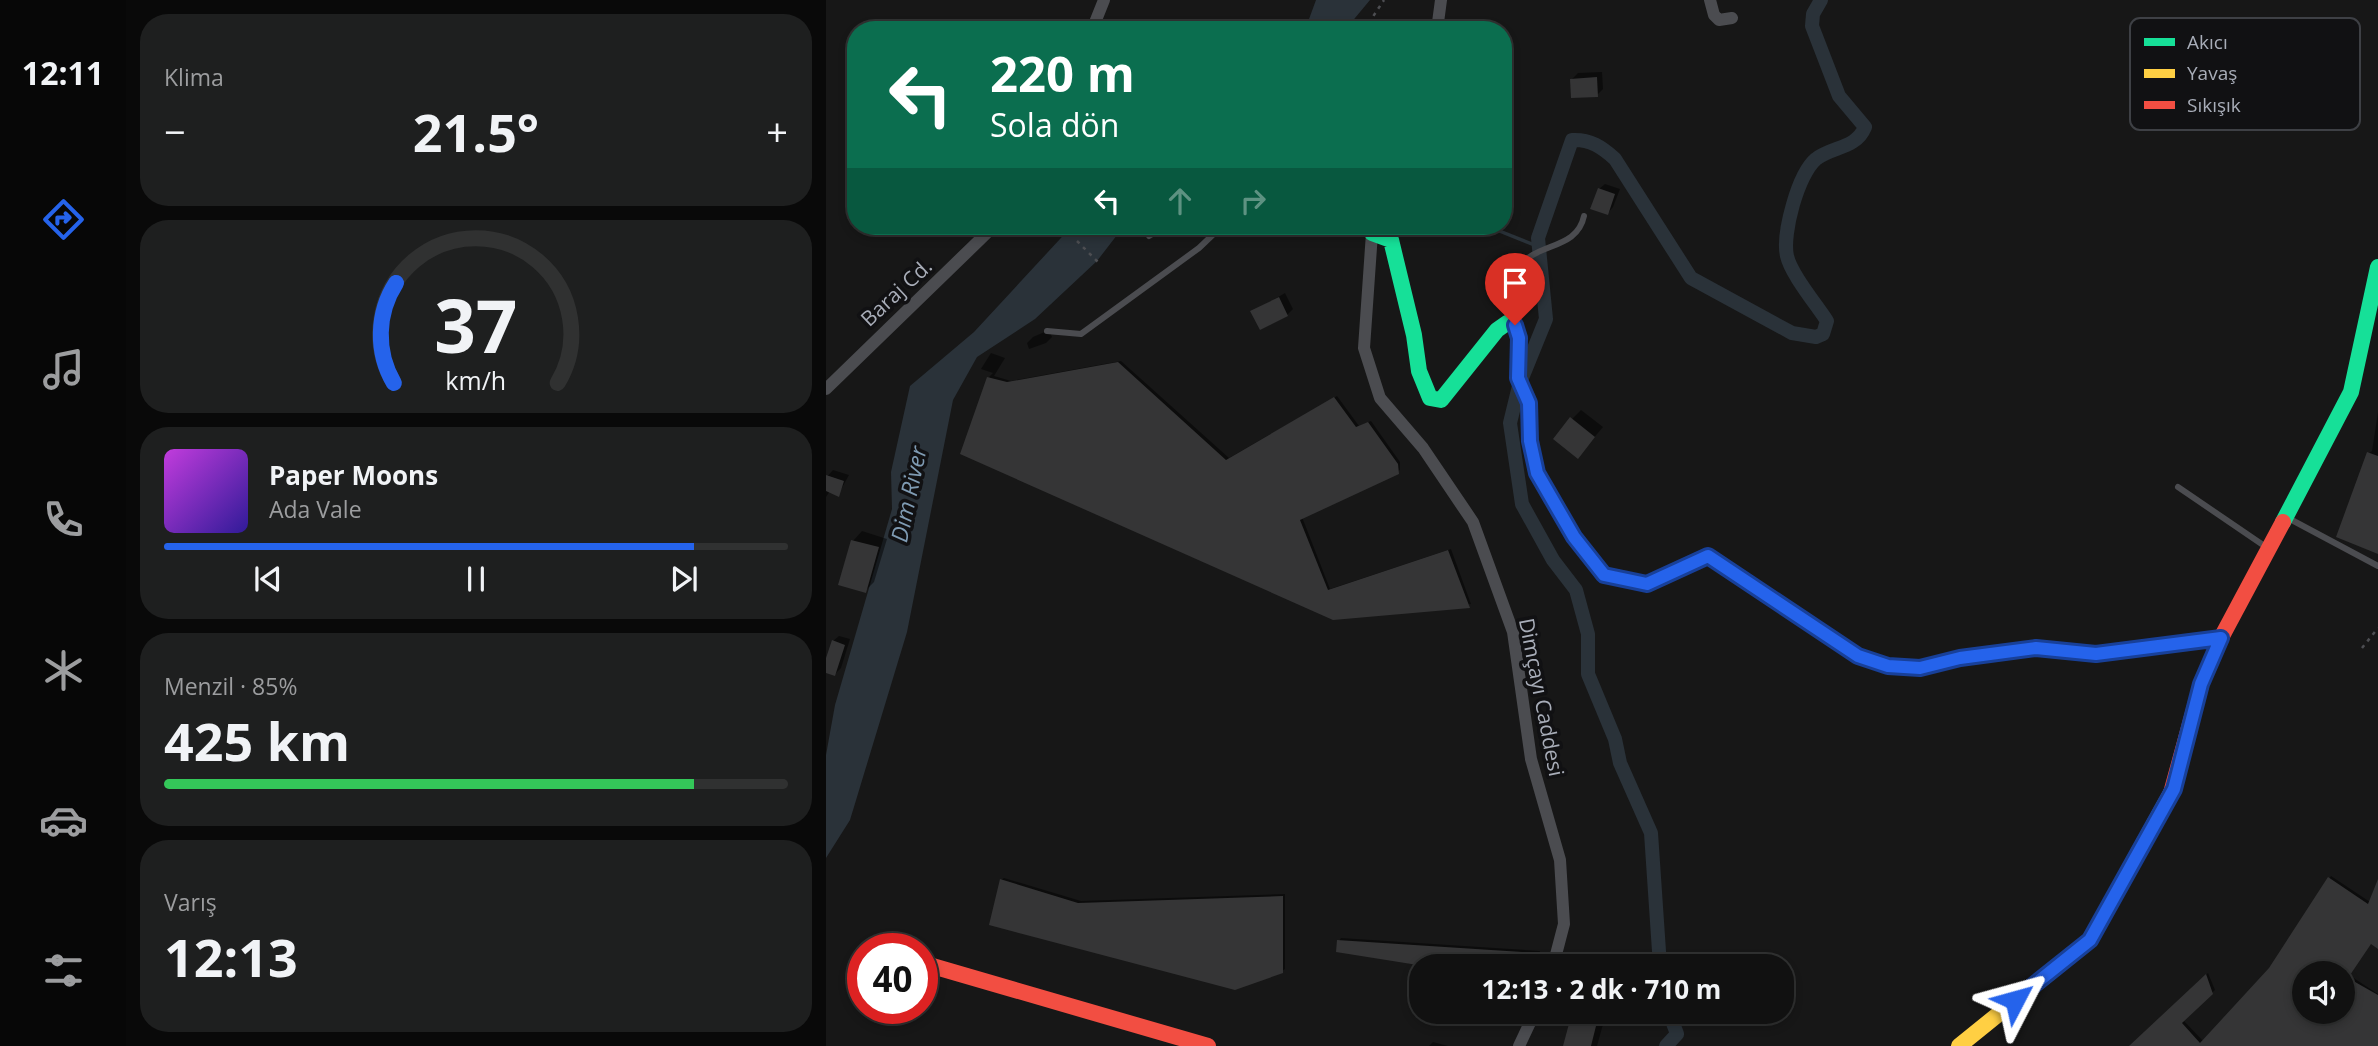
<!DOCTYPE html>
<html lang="tr">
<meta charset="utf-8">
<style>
:root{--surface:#111;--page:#1e1f1f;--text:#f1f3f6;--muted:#9c9d9f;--line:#303131;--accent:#2563eb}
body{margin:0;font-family:"Open Sans",sans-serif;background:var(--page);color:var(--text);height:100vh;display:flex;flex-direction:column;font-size:26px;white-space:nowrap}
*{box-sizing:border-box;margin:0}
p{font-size:23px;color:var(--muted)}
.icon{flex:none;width:38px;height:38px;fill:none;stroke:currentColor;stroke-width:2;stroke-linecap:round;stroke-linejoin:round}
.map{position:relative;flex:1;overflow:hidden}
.side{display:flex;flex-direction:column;gap:14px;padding:14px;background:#090909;width:700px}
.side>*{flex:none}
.guide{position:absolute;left:21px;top:21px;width:665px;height:214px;border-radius:28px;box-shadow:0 4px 10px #0003,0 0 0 2px var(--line);background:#0b6e4f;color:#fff;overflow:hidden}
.fabs{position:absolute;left:1466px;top:961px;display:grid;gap:14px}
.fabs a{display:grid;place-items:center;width:63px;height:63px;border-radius:50%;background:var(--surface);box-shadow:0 4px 10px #0003,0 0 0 2px var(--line);font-size:35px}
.speed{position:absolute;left:21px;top:933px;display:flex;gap:14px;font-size:35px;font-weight:700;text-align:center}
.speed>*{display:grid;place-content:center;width:91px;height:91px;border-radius:50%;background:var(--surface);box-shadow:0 4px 10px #0003,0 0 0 2px var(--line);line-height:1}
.speed .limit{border:10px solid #d22;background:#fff;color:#111}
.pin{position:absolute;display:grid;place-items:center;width:60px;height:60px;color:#fff;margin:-72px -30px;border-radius:50% 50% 50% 0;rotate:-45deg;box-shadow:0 0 7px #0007}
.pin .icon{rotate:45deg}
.me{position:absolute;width:77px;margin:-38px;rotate:51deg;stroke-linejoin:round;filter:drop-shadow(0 0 5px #0008)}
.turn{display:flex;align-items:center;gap:24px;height:147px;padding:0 28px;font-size:32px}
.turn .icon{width:91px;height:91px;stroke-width:2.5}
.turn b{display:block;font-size:49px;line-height:60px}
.lanes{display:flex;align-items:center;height:66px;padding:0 28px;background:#0003;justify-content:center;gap:35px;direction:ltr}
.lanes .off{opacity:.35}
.big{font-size:52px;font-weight:700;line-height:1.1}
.side .card{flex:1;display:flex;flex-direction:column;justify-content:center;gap:10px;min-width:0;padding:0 24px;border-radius:28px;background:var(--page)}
.side .dial{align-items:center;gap:0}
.dial svg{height:182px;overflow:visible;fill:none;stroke:var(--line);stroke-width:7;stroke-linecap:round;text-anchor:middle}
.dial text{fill:var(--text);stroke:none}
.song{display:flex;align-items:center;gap:21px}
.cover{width:84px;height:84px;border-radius:10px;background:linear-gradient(135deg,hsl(290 70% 55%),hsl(250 70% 35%))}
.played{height:7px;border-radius:4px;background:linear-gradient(90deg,var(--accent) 85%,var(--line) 85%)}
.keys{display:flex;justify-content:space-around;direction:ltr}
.heat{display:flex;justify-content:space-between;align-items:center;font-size:38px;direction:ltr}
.charge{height:10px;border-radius:5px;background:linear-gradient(90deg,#34c759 85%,var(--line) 0)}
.trip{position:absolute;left:583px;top:954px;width:385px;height:70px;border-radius:28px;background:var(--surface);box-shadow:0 4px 10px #0003,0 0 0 2px var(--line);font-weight:700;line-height:70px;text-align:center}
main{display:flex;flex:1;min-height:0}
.tabs{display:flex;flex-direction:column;width:126px;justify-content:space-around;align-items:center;background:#070707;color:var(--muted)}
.tabs .icon{width:49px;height:49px}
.tabs .active{color:var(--accent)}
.tabs b{font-size:32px;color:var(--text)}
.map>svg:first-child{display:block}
.water{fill:#2a3239}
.shadow{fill:#0007;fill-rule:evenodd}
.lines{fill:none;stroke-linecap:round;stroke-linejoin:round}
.stream{stroke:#2a3239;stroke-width:3.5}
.canal{stroke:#2a3239;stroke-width:14}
.building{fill:#353536;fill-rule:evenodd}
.path{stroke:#4d4e52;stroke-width:2.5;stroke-dasharray:3.5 5;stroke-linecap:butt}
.lane{stroke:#4b4c50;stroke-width:6}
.street{stroke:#4b4c50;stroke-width:12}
.fast{stroke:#16e098;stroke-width:16}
.slow{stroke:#ffcf43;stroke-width:16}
.jam{stroke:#f24e42;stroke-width:16}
.route-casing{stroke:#184099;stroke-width:18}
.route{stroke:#2563eb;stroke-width:12}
.labels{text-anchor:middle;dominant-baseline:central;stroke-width:7;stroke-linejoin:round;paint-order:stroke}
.street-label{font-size:21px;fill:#a8adb8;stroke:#111113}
.water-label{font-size:23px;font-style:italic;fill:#7f9bb3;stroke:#111113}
.key{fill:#111113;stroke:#3e4045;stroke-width:2}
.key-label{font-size:19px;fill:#a8adb8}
</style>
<main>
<nav class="tabs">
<b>12:11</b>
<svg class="icon active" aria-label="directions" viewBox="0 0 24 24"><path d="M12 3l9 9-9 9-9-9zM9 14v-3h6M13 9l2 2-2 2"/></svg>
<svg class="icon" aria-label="music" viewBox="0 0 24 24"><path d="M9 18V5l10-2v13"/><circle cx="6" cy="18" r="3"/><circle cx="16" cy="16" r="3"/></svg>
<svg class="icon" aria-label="phone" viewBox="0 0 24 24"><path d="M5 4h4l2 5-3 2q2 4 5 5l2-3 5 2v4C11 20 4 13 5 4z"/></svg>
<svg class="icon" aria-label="climate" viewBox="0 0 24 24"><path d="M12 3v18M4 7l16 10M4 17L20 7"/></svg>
<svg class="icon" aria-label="car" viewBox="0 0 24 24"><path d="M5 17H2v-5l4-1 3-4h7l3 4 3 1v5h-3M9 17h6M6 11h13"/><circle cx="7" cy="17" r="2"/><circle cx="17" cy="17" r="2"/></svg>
<svg class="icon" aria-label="filters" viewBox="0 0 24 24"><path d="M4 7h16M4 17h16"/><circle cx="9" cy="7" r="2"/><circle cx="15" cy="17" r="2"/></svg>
</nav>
<section class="side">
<div class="card"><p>Klima</p>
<div class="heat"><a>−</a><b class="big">21.5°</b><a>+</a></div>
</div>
<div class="card dial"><svg viewBox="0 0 100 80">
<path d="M14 69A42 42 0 1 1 86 69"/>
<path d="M14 69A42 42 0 0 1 15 25" stroke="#2563eb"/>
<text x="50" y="56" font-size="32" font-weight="700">37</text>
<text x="50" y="72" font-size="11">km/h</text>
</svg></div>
<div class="card">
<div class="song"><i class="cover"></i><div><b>Paper Moons</b><p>Ada Vale</p></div></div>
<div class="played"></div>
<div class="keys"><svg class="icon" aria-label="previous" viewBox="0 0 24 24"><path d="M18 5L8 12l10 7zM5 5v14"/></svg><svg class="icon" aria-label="pause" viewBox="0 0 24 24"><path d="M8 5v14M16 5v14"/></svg><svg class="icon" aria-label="next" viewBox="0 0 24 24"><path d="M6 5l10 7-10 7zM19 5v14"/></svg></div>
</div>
<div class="card"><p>Menzil · 85%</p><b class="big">425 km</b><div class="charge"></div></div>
<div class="card"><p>Varış</p><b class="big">12:13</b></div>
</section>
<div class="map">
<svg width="1552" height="1046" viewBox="0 0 1552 1046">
<rect width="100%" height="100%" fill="#171717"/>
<!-- water -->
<path class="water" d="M 490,0 L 544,0 L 519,30 L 479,30 Z
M 246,226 L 298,226 L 271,261 L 209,319 L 151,357 L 127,400 L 81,632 L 24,820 L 0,858 L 0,755 L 9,705 L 66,509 L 65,472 L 84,386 L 148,332 Z"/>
<!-- shadow -->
<path class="shadow" d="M 776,72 L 777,89 L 771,95 L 746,79 L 752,73 Z
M 779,184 L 794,189 L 787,207 L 782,213 L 773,189 Z
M 459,293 L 467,309 L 461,315 L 426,312 Z
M 223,330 L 226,337 L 220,343 L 203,349 L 201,343 L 207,337 Z
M 165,353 L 179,358 L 168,376 L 185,381 L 295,361 L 403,458 L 511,396 L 533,426 L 545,421 L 574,462 L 574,470 L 476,517 L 504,589 L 625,549 L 645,604 L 508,618 L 163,377 L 167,373 L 155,369 Z
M 755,410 L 777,427 L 760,447 L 746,419 Z
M 1552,412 L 1552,550 L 1543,453 L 1546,451 Z
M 7,470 L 23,475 L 12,495 L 4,491 L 0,497 L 0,478 Z
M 36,531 L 61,539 L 48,582 L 39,591 L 27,541 Z
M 13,636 L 24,639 L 15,668 L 9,674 L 0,671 L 0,664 L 7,641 Z
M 1505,876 L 1544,902 L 1552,882 L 1552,947 L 1545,942 L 1523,975 L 1552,994 L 1552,1046 L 1306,1046 L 1382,973 L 1389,990 L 1357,1020 L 1378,1042 L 1444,969 ZM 1479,973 L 1517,973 L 1517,1012 L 1479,1012 Z
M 178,878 L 255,901 L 459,894 L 459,969 L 456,971 L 175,880 Z
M 515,938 L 714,951 L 710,966 L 609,966 L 513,941 Z
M 756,1012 L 779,1017 L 771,1046 L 739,1046 L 745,1021 Z
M 607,1042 L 622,1046 L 603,1046 Z"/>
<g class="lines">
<!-- stream -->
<path class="stream" d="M 661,226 L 711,246"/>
<!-- canal -->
<path class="canal" d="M 696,378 L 720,319 L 712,238 L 746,140 C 764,139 776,147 789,159 L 865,278 L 966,333 L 990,337 L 997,334 L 1001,321 C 990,304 965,274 961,256 C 956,234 972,174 990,159 C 1007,146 1030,149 1039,127 L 1013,96 L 986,26 L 987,14 L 995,0
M 693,386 L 684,423 L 696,504 L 727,560 L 750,590 L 762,634 L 762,674 L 789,739 L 794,763 L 825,833 L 834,966
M 840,1046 L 851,1034 L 843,1012"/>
</g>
<!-- building -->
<path class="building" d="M 771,77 L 772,97 L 745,98 L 744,79 Z
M 772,188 L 789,194 L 782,215 L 764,209 Z
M 453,297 L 462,316 L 434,330 L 424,311 Z
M 292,362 L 400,460 L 508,397 L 530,427 L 542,422 L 572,464 L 573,474 L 474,520 L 502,590 L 622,550 L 644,608 L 507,620 L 134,454 L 161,377 L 181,382 Z
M 744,417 L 769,437 L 752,459 L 727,439 Z
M 1541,452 L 1552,456 L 1552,554 L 1510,537 Z
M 0,475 L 18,481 L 13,497 L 0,491 Z
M 25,540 L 53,547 L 40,593 L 12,585 Z
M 6,640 L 19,645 L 9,676 L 0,673 L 0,658 Z
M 1502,877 L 1542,904 L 1552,879 L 1552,949 L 1545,944 L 1522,978 L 1552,995 L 1552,1046 L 1303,1046 L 1380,974 L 1387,994 L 1356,1023 L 1374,1043 L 1443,968 ZM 1479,973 L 1517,973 L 1517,1012 L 1479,1012 Z
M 174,879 L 252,903 L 457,896 L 457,973 L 409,990 L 163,925 Z
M 511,940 L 713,953 L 710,966 L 598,966 L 510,952 Z
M 744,1020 L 770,1026 L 765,1046 L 737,1046 Z"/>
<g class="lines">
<!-- path -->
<path class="path" d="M 538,30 L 558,0
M 251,241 L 275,265
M 1536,648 L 1552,628"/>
<!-- lane -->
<path class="lane" d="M 323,236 L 339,226
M 689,324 L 693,267 C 711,242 751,250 758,216
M 221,331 L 255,334 L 373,248 L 396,226
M 1352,487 L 1440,547
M 1462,518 L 1552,566"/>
<!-- street -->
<path class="street" d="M 884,0 L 888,15 L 893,20 L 906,18
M 266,30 L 278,0
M 611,30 L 615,0
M 534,226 L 546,233 L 538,348 L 554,398 L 597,448 L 647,522 L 687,632 L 705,759 L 734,860 L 738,924 L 727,966
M 0,389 L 168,226
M 693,1046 L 709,1012"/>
<!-- fast -->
<path class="fast" d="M 546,233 L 565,240 L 588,335 L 593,371 L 604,398 L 615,400 L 671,330 L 681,323 L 689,325 L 693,338 L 692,378 L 703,403 L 704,441 L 711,473 L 748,537 L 778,575 L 789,577
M 1457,522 L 1525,392 L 1552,267
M 1062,666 L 1094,668 L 1134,658 L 1210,648 L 1270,654 L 1395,638"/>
<!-- slow -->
<path class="slow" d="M 1133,1046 L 1264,940 L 1345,793"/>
<!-- jam -->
<path class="jam" d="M 789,577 L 821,584 L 882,556 L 1032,656 L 1062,666
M 1345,793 L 1375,684 L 1395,638 L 1457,522
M 103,965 L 382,1046"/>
</g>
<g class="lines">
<!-- route casing -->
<g class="route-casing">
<path id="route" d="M 689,325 L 693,338 L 692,378 L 703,403 L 704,441 L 711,473 L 748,537 L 778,575 L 821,584 L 882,556 L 1032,656 L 1062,666 L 1094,668 L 1134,658 L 1210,648 L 1270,654 L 1395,638 L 1375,684 L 1348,789 L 1264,940 L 1189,1000"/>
</g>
<!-- route -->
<use href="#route" class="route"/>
</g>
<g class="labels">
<!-- street labels -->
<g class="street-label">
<text transform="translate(70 292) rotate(-43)">Baraj Cd.</text>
<text transform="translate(716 697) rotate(79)">Dimçayı Caddesi</text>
</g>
<!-- water labels -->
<g class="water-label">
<text transform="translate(82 494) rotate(-78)">Dim River</text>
</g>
</g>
<!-- legend -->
<rect x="1304" y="18" width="230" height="112" rx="10" class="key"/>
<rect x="1318" y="38" width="31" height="8" fill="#16e098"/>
<rect x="1318" y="69" width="31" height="9" fill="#ffcf43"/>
<rect x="1318" y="101" width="31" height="8" fill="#f24e42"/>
<g class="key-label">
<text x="1361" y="49">Akıcı</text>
<text x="1361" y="80">Yavaş</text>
<text x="1361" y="112">Sıkışık</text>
</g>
</svg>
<div class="fabs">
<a><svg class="icon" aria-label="sound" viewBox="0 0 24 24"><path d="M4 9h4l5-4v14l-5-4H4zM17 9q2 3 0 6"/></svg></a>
</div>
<div class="speed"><div class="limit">40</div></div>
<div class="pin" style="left:689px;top:325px;background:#d93025"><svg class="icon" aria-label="arrive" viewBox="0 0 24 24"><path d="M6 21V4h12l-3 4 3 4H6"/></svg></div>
<svg class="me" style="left:1189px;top:1000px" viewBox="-20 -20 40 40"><path d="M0-17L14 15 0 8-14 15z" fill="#2563eb" stroke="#fff" stroke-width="4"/></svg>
<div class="trip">12:13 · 2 dk · 710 m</div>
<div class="guide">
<div class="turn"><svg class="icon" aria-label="left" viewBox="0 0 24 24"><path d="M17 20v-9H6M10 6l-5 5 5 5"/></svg><div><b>220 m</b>Sola dön</div></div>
<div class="lanes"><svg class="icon" aria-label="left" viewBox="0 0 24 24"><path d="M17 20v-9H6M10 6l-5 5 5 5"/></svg><svg class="icon off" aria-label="ahead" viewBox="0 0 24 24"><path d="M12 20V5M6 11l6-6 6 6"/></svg><svg class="icon off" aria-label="right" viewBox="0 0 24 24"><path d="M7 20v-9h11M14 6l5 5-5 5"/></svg></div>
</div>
</div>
</main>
